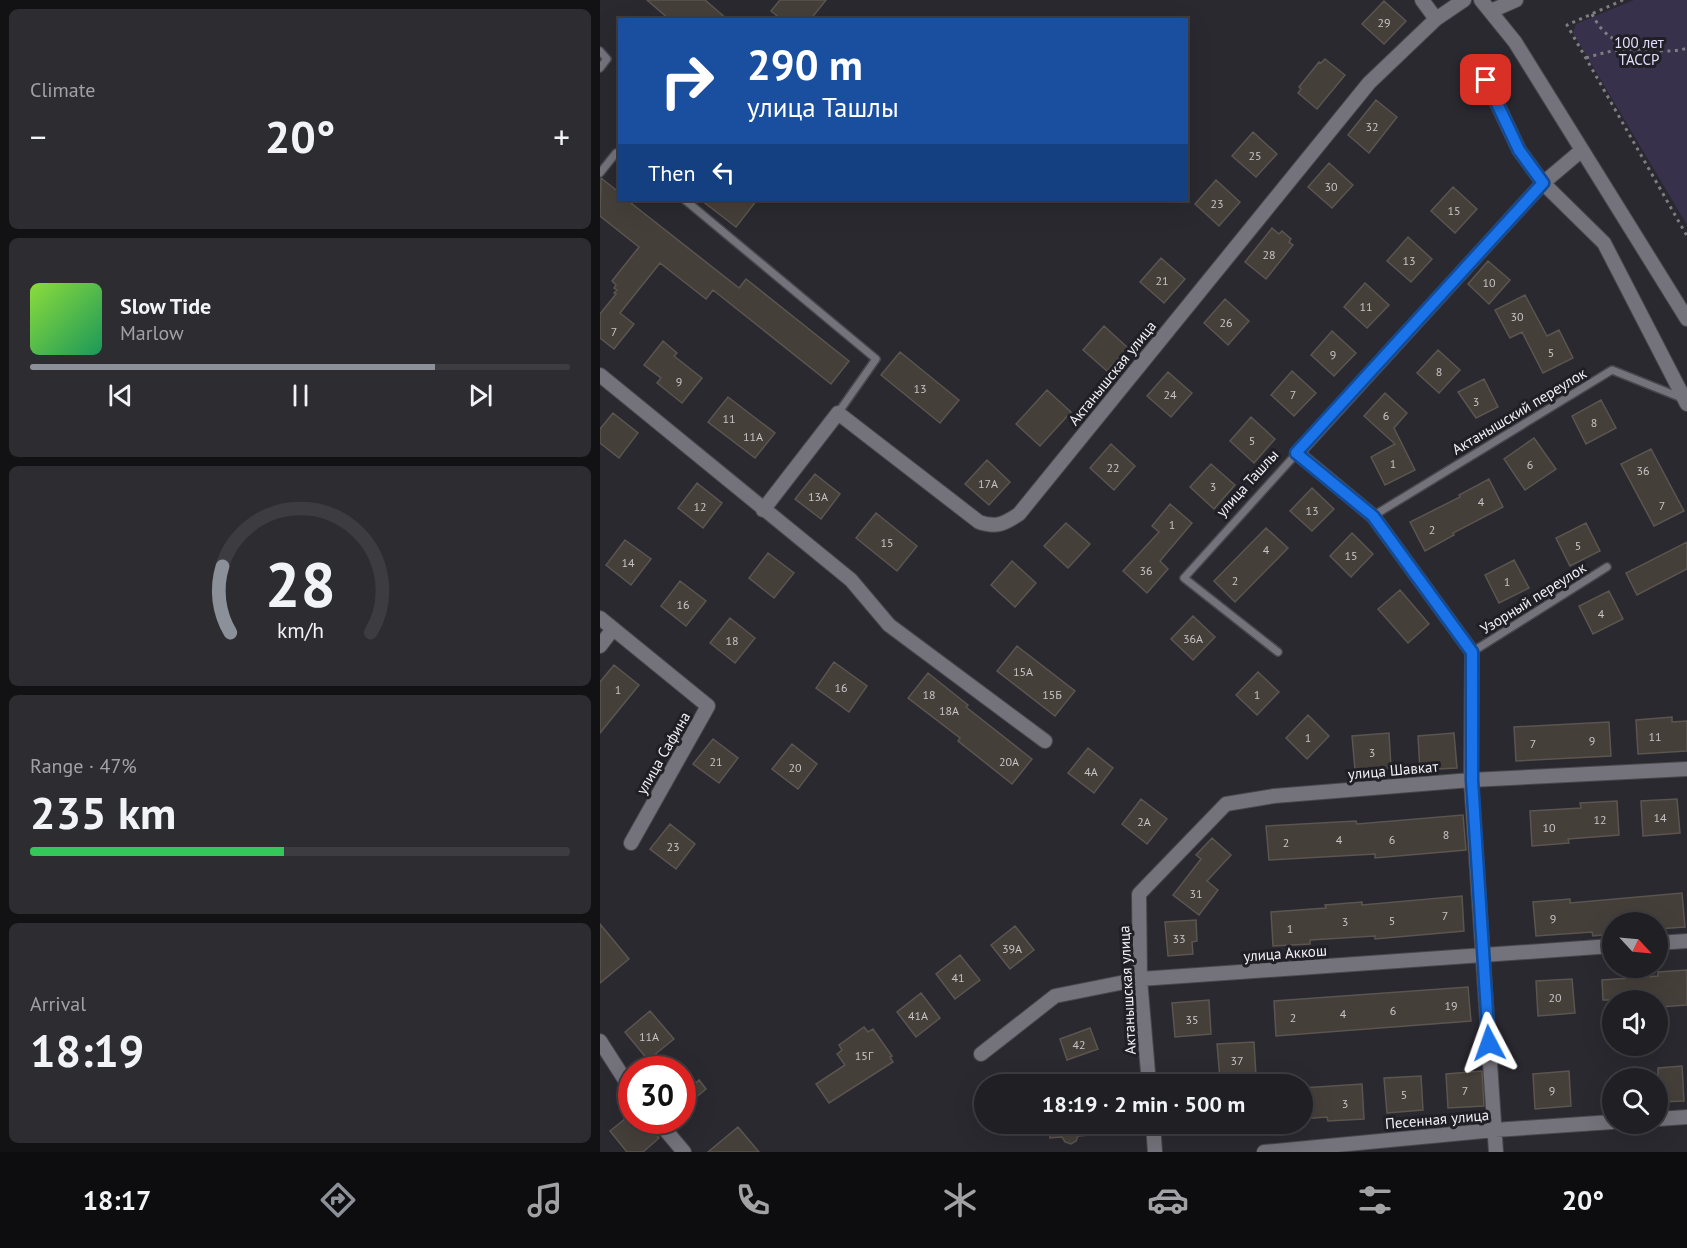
<!DOCTYPE html>
<meta charset="utf-8">
<style>
:root{--surface:#201f24;--page:#2d2c31;--text:#f1f3f6;--muted:#a2a2a6;--line:#3d3d41;--accent:#8c9099}
body{margin:0;font-family:"PT Sans",sans-serif;background:var(--page);color:var(--text);height:100vh;display:flex;flex-direction:column;font-size:22px;white-space:nowrap}
*{box-sizing:border-box;margin:0}
p{font-size:20px;color:var(--muted)}
.icon{flex:none;width:33px;height:33px;fill:none;stroke:currentColor;stroke-width:2;stroke-linecap:round;stroke-linejoin:round}
.map{position:relative;flex:1;overflow:hidden}
.side{display:flex;flex-direction:column;gap:9px;padding:9px;background:#121114;width:600px}
.side>*{flex:none}
.banner{position:absolute;left:18px;top:18px;width:570px;height:183px;border-radius:0px;box-shadow:0 6px 24px #0002,0 0 0 2px var(--line);background:#1a4fa0;color:#fff;overflow:hidden}
.needle{width:39px;rotate:116deg}
.fabs{position:absolute;left:1002px;top:912px;display:grid;gap:12px}
.fabs a{display:grid;place-items:center;width:66px;height:66px;border-radius:50%;background:var(--surface);box-shadow:0 6px 24px #0002,0 0 0 2px var(--line);font-size:30px}
.speed{position:absolute;left:18px;top:1056px;display:flex;gap:12px;font-size:30px;font-weight:700;text-align:center}
.speed>*{display:grid;place-content:center;width:78px;height:78px;border-radius:50%;background:var(--surface);box-shadow:0 6px 24px #0002,0 0 0 2px var(--line);line-height:1}
.speed .limit{border:9px solid #d22;background:#fff;color:#111}
.pin{position:absolute;display:grid;place-items:center;width:51px;height:51px;color:#fff;margin:-26px;border-radius:12px;box-shadow:0 3px 9px #0006}
.me{position:absolute;width:66px;margin:-33px;rotate:356deg;stroke-linejoin:round;filter:drop-shadow(0 0 4px #0008)}
.turn{display:flex;align-items:center;gap:21px;height:126px;padding:0 30px;font-size:27px}
.turn .icon{width:78px;height:78px;stroke-width:2.5}
.turn b{display:block;font-size:42px;line-height:51px}
.then{display:flex;align-items:center;height:57px;padding:0 30px;background:#0003;gap:12px;font-size:22px}
.big{font-size:45px;font-weight:700;line-height:1.1}
.side .card{flex:1;display:flex;flex-direction:column;justify-content:center;gap:9px;min-width:0;padding:0 21px;border-radius:9px;background:var(--page)}
.side .dial{align-items:center;gap:0}
.dial svg{height:156px;overflow:visible;fill:none;stroke:var(--line);stroke-width:7;stroke-linecap:round;text-anchor:middle}
.dial text{fill:var(--text);stroke:none}
.song{display:flex;align-items:center;gap:18px}
.cover{width:72px;height:72px;border-radius:9px;background:linear-gradient(135deg,hsl(90 70% 55%),hsl(150 70% 35%))}
.played{height:6px;border-radius:3px;background:linear-gradient(90deg,var(--accent) 75%,var(--line) 75%)}
.keys{display:flex;justify-content:space-around;direction:ltr}
.heat{display:flex;justify-content:space-between;align-items:center;font-size:33px;direction:ltr}
.charge{height:9px;border-radius:4px;background:linear-gradient(90deg,#34c759 47%,var(--line) 0)}
.trip{position:absolute;left:374px;top:1074px;width:339px;height:60px;border-radius:30px;background:var(--surface);box-shadow:0 6px 24px #0002,0 0 0 2px var(--line);font-weight:700;line-height:60px;text-align:center}
.dock{display:flex;height:96px;justify-content:space-around;align-items:center;background:#0d0c0e;color:var(--muted)}
.dock .icon{width:42px;height:42px}
.dock .current{color:var(--accent)}
.dock b{font-size:27px;color:var(--text)}
main{display:flex;flex:1;min-height:0}
.map>svg:first-child{display:block}
.green{fill:#37314c}
.building{fill:#453f3a;stroke:#5b554f;stroke-width:1.5}
.lines{fill:none;stroke-linecap:round;stroke-linejoin:round}
.lane-casing{stroke:#48474d;stroke-width:10}
.street-casing{stroke:#48474d;stroke-width:16}
.path{stroke:#7e7d82;stroke-width:3;stroke-dasharray:3 4.5;stroke-linecap:butt}
.lane{stroke:#74727a;stroke-width:7}
.street{stroke:#74727a;stroke-width:14}
.route-casing{stroke:#114b97;stroke-width:15}
.route{stroke:#1a73e8;stroke-width:10}
.labels{text-anchor:middle;dominant-baseline:central;stroke-width:6;stroke-linejoin:round;paint-order:stroke}
.number-label{font-size:12px;fill:#c6c4c6}
.park-label{font-size:15px;fill:#e2ddfa;stroke:#211f26}
.street-label{font-size:15px;fill:#f1f0f4;stroke:#211f26}
</style>
<main>
<section class="side">
<div class="card"><p>Climate</p>
<div class="heat"><a>−</a><b class="big">20°</b><a>+</a></div>
</div>
<div class="card">
<div class="song"><i class="cover"></i><div><b>Slow Tide</b><p>Marlow</p></div></div>
<div class="played"></div>
<div class="keys"><svg class="icon" aria-label="previous" viewBox="0 0 24 24"><path d="M18 5L8 12l10 7zM5 5v14"/></svg><svg class="icon" aria-label="pause" viewBox="0 0 24 24"><path d="M8 5v14M16 5v14"/></svg><svg class="icon" aria-label="next" viewBox="0 0 24 24"><path d="M6 5l10 7-10 7zM19 5v14"/></svg></div>
</div>
<div class="card dial"><svg viewBox="0 0 100 80">
<path d="M14 69A42 42 0 1 1 86 69"/>
<path d="M14 69A42 42 0 0 1 10 35" stroke="#8c9099"/>
<text x="50" y="56" font-size="32" font-weight="700">28</text>
<text x="50" y="72" font-size="11">km/h</text>
</svg></div>
<div class="card"><p>Range · 47%</p><b class="big">235 km</b><div class="charge"></div></div>
<div class="card"><p>Arrival</p><b class="big">18:19</b></div>
</section>
<div class="map">
<svg width="1087" height="1152" viewBox="0 0 1087 1152">
<rect width="100%" height="100%" fill="#2a2930"/>
<!-- green -->
<path class="green" d="M 1034,0 L 1087,0 L 1087,225 L 973,33 L 976,24 Z"/>
<!-- building -->
<path class="building" d="M 47,0 L 105,0 L 128,20 L 70,20 Z
M 180,0 L 226,0 L 210,20 L 182,20 L 171,11 Z
M 784,1 L 806,21 L 784,44 L 762,24 Z
M 725,59 L 745,75 L 717,109 L 698,93 L 701,89 L 699,87 L 719,62 L 721,63 Z
M 776,100 L 797,117 L 769,153 L 748,135 Z
M 653,132 L 677,154 L 656,177 L 632,156 Z
M 729,163 L 753,185 L 732,208 L 708,187 Z
M 1,178 L 20,193 L 20,200 L 27,200 L 139,288 L 146,279 L 249,361 L 231,384 L 113,290 L 106,299 L 60,263 L 20,313 L 34,324 L 14,349 L 0,338 L 0,314 L 16,294 L 14,293 L 17,290 L 14,288 L 16,285 L 12,281 L 39,247 L 0,216 Z
M 616,180 L 640,202 L 619,226 L 595,204 Z
M 853,187 L 877,209 L 855,233 L 831,211 Z
M 101,200 L 157,200 L 136,227 Z
M 672,228 L 679,234 L 682,231 L 691,239 L 689,242 L 693,245 L 666,279 L 645,262 Z
M 808,237 L 832,259 L 811,282 L 787,261 Z
M 561,258 L 585,279 L 564,303 L 540,282 Z
M 888,261 L 910,280 L 889,304 L 868,284 Z
M 765,283 L 789,305 L 767,328 L 744,307 Z
M 925,295 L 947,336 L 959,330 L 973,358 L 943,373 L 922,332 L 910,338 L 895,310 Z
M 625,299 L 649,321 L 628,345 L 604,323 Z
M 504,326 L 528,348 L 507,371 L 483,350 Z
M 732,331 L 756,353 L 734,376 L 711,355 Z
M 63,341 L 77,353 L 74,356 L 102,378 L 82,403 L 57,383 L 61,378 L 44,365 Z
M 838,350 L 860,370 L 839,393 L 817,373 Z
M 300,352 L 359,400 L 340,423 L 281,375 Z
M 692,371 L 716,393 L 694,416 L 671,395 Z
M 568,372 L 592,393 L 571,417 L 547,396 Z
M 884,379 L 898,407 L 876,418 L 858,392 Z
M 447,390 L 471,412 L 440,446 L 416,424 Z
M 785,393 L 807,413 L 794,428 L 815,470 L 785,485 L 771,457 L 795,444 L 764,416 Z
M 128,397 L 175,433 L 155,458 L 108,422 Z
M 1001,400 L 1016,428 L 986,444 L 972,416 Z
M 13,413 L 38,433 L 19,458 L 0,443 L 0,429 Z
M 651,417 L 675,439 L 654,463 L 630,441 Z
M 934,438 L 956,469 L 925,490 L 904,459 Z
M 511,444 L 535,466 L 514,490 L 490,468 Z
M 1051,449 L 1084,511 L 1054,526 L 1021,464 Z
M 387,460 L 410,482 L 389,505 L 365,484 Z
M 611,464 L 635,485 L 614,509 L 590,487 Z
M 215,474 L 240,494 L 221,519 L 195,499 Z
M 889,479 L 903,507 L 853,533 L 854,535 L 825,551 L 810,522 L 860,497 L 859,495 Z
M 97,483 L 122,503 L 103,528 L 78,508 Z
M 712,488 L 734,509 L 712,531 L 690,511 Z
M 570,504 L 592,523 L 560,561 L 568,569 L 547,593 L 523,571 L 559,532 L 552,526 Z
M 276,513 L 317,546 L 297,571 L 256,538 Z
M 466,523 L 490,544 L 468,568 L 444,546 Z
M 986,523 L 1000,551 L 970,566 L 956,538 Z
M 666,528 L 688,548 L 635,602 L 614,581 Z
M 752,533 L 773,554 L 751,577 L 730,556 Z
M 25,540 L 51,559 L 31,585 L 6,565 Z
M 1087,542 L 1087,569 L 1037,595 L 1026,573 Z
M 168,553 L 194,573 L 174,598 L 149,578 Z
M 914,560 L 929,588 L 899,603 L 885,575 Z
M 412,561 L 436,583 L 415,607 L 391,585 Z
M 80,581 L 106,601 L 86,626 L 61,606 Z
M 800,590 L 829,624 L 808,643 L 778,609 Z
M 1009,591 L 1023,619 L 993,634 L 979,606 Z
M 593,616 L 615,637 L 593,660 L 571,639 Z
M 130,618 L 155,638 L 135,663 L 110,643 Z
M 417,646 L 475,691 L 455,716 L 397,671 Z
M 234,662 L 267,686 L 249,712 L 216,688 Z
M 14,665 L 39,685 L 0,733 L 0,682 Z
M 658,672 L 679,692 L 657,715 L 636,695 Z
M 328,673 L 368,705 L 366,707 L 432,759 L 412,784 L 358,741 L 360,738 L 308,698 Z
M 708,715 L 729,736 L 707,759 L 686,738 Z
M 1072,717 L 1072,722 L 1087,721 L 1087,751 L 1038,754 L 1036,720 Z
M 1009,722 L 1011,756 L 916,761 L 914,727 Z
M 789,733 L 791,768 L 755,770 L 752,736 Z
M 854,733 L 857,768 L 820,770 L 818,736 Z
M 113,739 L 138,758 L 119,783 L 93,764 Z
M 192,744 L 217,764 L 198,789 L 172,769 Z
M 488,748 L 513,768 L 494,793 L 468,773 Z
M 541,799 L 567,819 L 547,844 L 522,824 Z
M 1077,799 L 1080,833 L 1043,836 L 1041,801 Z
M 1017,801 L 1019,835 L 968,839 L 969,843 L 932,846 L 930,811 L 981,808 L 980,803 Z
M 863,815 L 866,850 L 775,858 L 775,854 L 669,860 L 666,826 L 756,821 L 757,824 Z
M 70,824 L 95,844 L 76,869 L 50,849 Z
M 612,838 L 631,855 L 607,881 L 618,890 L 599,915 L 573,895 L 601,859 L 596,855 Z
M 1082,893 L 1085,927 L 1058,929 L 1058,922 L 1012,922 L 1012,934 L 993,936 L 992,932 L 936,936 L 933,902 L 970,899 L 970,903 Z
M 862,896 L 864,931 L 775,939 L 775,936 L 710,940 L 710,944 L 673,946 L 671,912 L 726,908 L 725,905 L 762,902 L 762,905 Z
M 596,920 L 597,941 L 592,942 L 593,954 L 568,956 L 565,922 Z
M 0,924 L 29,959 L 0,983 Z
M 415,926 L 434,950 L 410,969 L 391,945 Z
M 360,955 L 380,980 L 355,999 L 336,974 Z
M 1087,970 L 1087,1005 L 1060,1007 L 1060,1000 L 1003,1000 L 1002,980 L 1058,976 L 1058,972 Z
M 972,979 L 975,1013 L 938,1016 L 936,981 Z
M 868,987 L 871,1021 L 676,1036 L 674,1001 Z
M 321,993 L 340,1018 L 316,1037 L 297,1012 Z
M 609,1000 L 611,1034 L 575,1037 L 572,1003 Z
M 50,1011 L 74,1039 L 48,1060 L 25,1032 Z
M 264,1027 L 268,1032 L 273,1029 L 292,1056 L 290,1057 L 293,1062 L 229,1103 L 216,1084 L 245,1065 L 237,1054 L 242,1050 L 239,1045 Z
M 490,1028 L 498,1049 L 467,1060 L 460,1039 Z
M 654,1042 L 656,1076 L 620,1079 L 617,1044 Z
M 1082,1066 L 1084,1101 L 1058,1102 L 1058,1068 Z
M 82,1067 L 96,1083 L 99,1080 L 106,1089 L 82,1109 Z
M 882,1071 L 884,1106 L 848,1108 L 846,1074 Z
M 969,1071 L 971,1106 L 935,1109 L 933,1074 Z
M 821,1076 L 823,1110 L 787,1113 L 784,1078 Z
M 762,1084 L 764,1119 L 728,1121 L 727,1117 L 702,1119 L 702,1088 Z
M 32,1113 L 32,1120 L 44,1120 L 59,1138 L 43,1152 L 27,1152 L 10,1131 Z
M 449,1124 L 515,1124 L 516,1133 L 478,1136 L 476,1141 L 471,1144 L 465,1142 L 462,1137 L 450,1138 Z
M 138,1127 L 159,1152 L 108,1152 Z"/>
<g class="lines">
<!-- lane casing -->
<g class="lane-casing">
<path id="lane" d="M 0,51 L 7,59 L 0,68
M 0,173 L 16,153 L 20,152
M 85,200 L 276,359 L 238,413
M 773,516 L 1012,370 L 1082,398
M 678,652 L 584,578 L 697,453
M 872,652 L 1007,567"/>
</g>
<!-- street casing -->
<g class="street-casing">
<path id="street" d="M 822,0 L 836,19
M 881,0 L 915,42 L 1087,319
M 891,11 L 916,0
M 886,80 L 919,150 L 943,183 L 1004,243 L 1087,404
M 0,375 L 251,580 L 289,625 L 445,741
M 163,510 L 238,413 L 379,522 C 396,528 404,524 419,514 L 769,83 L 836,19 L 864,0
M 0,618 L 108,706 L 31,843
M 0,646 L 13,629
M 1058,943 L 1087,941
M 0,1041 L 32,1091
M 381,1054 L 455,996 L 540,979 L 1012,946
M 549,1084 L 540,979 L 539,894 L 626,804 L 674,796 L 871,780 L 1087,769
M 1058,1119 L 1087,1117
M 57,1120 L 84,1152
M 553,1124 L 555,1152
M 664,1152 L 895,1130 L 1012,1122
M 896,1152 L 871,780 L 872,652 L 773,516 L 697,453 L 943,183 L 982,150"/>
</g>
<!-- path -->
<path class="path" d="M 1023,0 L 967,25 L 1087,236
M 992,14 C 1002,34 1013,40 1033,49
M 986,58 C 1002,53 1016,49 1034,49 C 1052,49 1069,54 1087,48"/>
<!-- lane -->
<use href="#lane" class="lane"/>
<!-- street -->
<use href="#street" class="street"/>
</g>
<g class="lines">
<!-- route casing -->
<g class="route-casing">
<path id="route" d="M 886,80 L 919,150 L 943,183 L 696,453 L 773,516 L 872,652 L 872,780 L 889,1043"/>
</g>
<!-- route -->
<use href="#route" class="route"/>
</g>
<g class="labels">
<!-- number labels -->
<g class="number-label">
<text x="784" y="22">29</text>
<text x="772" y="126">32</text>
<text x="655" y="155">25</text>
<text x="731" y="186">30</text>
<text x="617" y="203">23</text>
<text x="854" y="210">15</text>
<text x="669" y="254">28</text>
<text x="809" y="260">13</text>
<text x="562" y="280">21</text>
<text x="889" y="282">10</text>
<text x="766" y="306">11</text>
<text x="917" y="316">30</text>
<text x="626" y="322">26</text>
<text x="14" y="331">7</text>
<text x="951" y="352">5</text>
<text x="733" y="354">9</text>
<text x="839" y="371">8</text>
<text x="79" y="381">9</text>
<text x="320" y="388">13</text>
<text x="570" y="394">24</text>
<text x="693" y="394">7</text>
<text x="876" y="401">3</text>
<text x="786" y="415">6</text>
<text x="129" y="418">11</text>
<text x="994" y="422">8</text>
<text x="153" y="436">11А</text>
<text x="652" y="440">5</text>
<text x="793" y="463">1</text>
<text x="930" y="464">6</text>
<text x="513" y="467">22</text>
<text x="1043" y="470">36</text>
<text x="388" y="483">17А</text>
<text x="613" y="486">3</text>
<text x="218" y="496">13А</text>
<text x="881" y="501">4</text>
<text x="1062" y="505">7</text>
<text x="100" y="506">12</text>
<text x="712" y="510">13</text>
<text x="572" y="524">1</text>
<text x="832" y="529">2</text>
<text x="287" y="542">15</text>
<text x="978" y="545">5</text>
<text x="666" y="549">4</text>
<text x="751" y="555">15</text>
<text x="28" y="562">14</text>
<text x="546" y="570">36</text>
<text x="635" y="580">2</text>
<text x="907" y="581">1</text>
<text x="83" y="604">16</text>
<text x="1001" y="613">4</text>
<text x="593" y="638">36А</text>
<text x="132" y="640">18</text>
<text x="423" y="671">15А</text>
<text x="241" y="687">16</text>
<text x="18" y="689">1</text>
<text x="329" y="694">18</text>
<text x="452" y="694">15Б</text>
<text x="657" y="694">1</text>
<text x="349" y="710">18А</text>
<text x="1055" y="736">11</text>
<text x="708" y="737">1</text>
<text x="992" y="740">9</text>
<text x="933" y="743">7</text>
<text x="772" y="752">3</text>
<text x="116" y="761">21</text>
<text x="409" y="761">20А</text>
<text x="195" y="767">20</text>
<text x="491" y="771">4А</text>
<text x="1060" y="817">14</text>
<text x="1000" y="819">12</text>
<text x="544" y="821">2А</text>
<text x="949" y="827">10</text>
<text x="846" y="834">8</text>
<text x="739" y="839">4</text>
<text x="792" y="839">6</text>
<text x="686" y="842">2</text>
<text x="73" y="846">23</text>
<text x="596" y="893">31</text>
<text x="845" y="915">7</text>
<text x="953" y="918">9</text>
<text x="792" y="920">5</text>
<text x="745" y="921">3</text>
<text x="690" y="928">1</text>
<text x="579" y="938">33</text>
<text x="412" y="948">39А</text>
<text x="358" y="977">41</text>
<text x="955" y="997">20</text>
<text x="851" y="1005">19</text>
<text x="793" y="1010">6</text>
<text x="743" y="1013">4</text>
<text x="318" y="1015">41А</text>
<text x="693" y="1017">2</text>
<text x="592" y="1019">35</text>
<text x="49" y="1036">11А</text>
<text x="479" y="1044">42</text>
<text x="264" y="1055">15Г</text>
<text x="637" y="1060">37</text>
<text x="865" y="1090">7</text>
<text x="952" y="1090">9</text>
<text x="804" y="1094">5</text>
<text x="745" y="1103">3</text>
</g>
<!-- park labels -->
<g class="park-label">
<text x="1039" y="42">100 лет<tspan x="1039" dy="17">ТАССР</tspan></text>
</g>
<!-- street labels -->
<g class="street-label">
<text transform="translate(512 373) rotate(-51)">Актанышская улица</text>
<text transform="translate(919 411) rotate(-31)">Актанышский переулок</text>
<text transform="translate(647 483) rotate(-48)">улица Ташлы</text>
<text transform="translate(933 598) rotate(-32)">Узорный переулок</text>
<text transform="translate(63 753) rotate(-60)">улица Сафина</text>
<text transform="translate(793 770) rotate(-5)">улица Шавкат</text>
<text transform="translate(685 953) rotate(-4)">улица Аккош</text>
<text transform="translate(527 990) rotate(-93)">Актанышская улица</text>
<text transform="translate(837 1119) rotate(-5)">Песенная улица</text>
</g>
</g>
</svg>
<div class="fabs">
<a><svg class="needle" viewBox="-14 -14 28 28"><path d="M0-13l5 13h-10z" fill="#e53935"/><path d="M0 13l5-13h-10z" fill="#a2a2a6"/></svg></a>
<a><svg class="icon" aria-label="sound" viewBox="0 0 24 24"><path d="M4 9h4l5-4v14l-5-4H4zM17 9q2 3 0 6"/></svg></a>
<a><svg class="icon" aria-label="search" viewBox="0 0 24 24"><circle cx="10" cy="10" r="6"/><path d="M15 15l6 6"/></svg></a>
</div>
<div class="speed"><div class="limit">30</div></div>
<div class="pin" style="left:886px;top:80px;background:#d93025"><svg class="icon" aria-label="arrive" viewBox="0 0 24 24"><path d="M6 21V4h12l-3 4 3 4H6"/></svg></div>
<svg class="me" style="left:889px;top:1043px" viewBox="-20 -20 40 40"><path d="M0-17L14 15 0 8-14 15z" fill="#1a73e8" stroke="#fff" stroke-width="4"/></svg>
<div class="trip">18:19 · 2 min · 500 m</div>
<div class="banner">
<div class="turn"><svg class="icon" aria-label="right" viewBox="0 0 24 24"><path d="M7 20v-9h11M14 6l5 5-5 5"/></svg><div><b>290 m</b>улица Ташлы</div></div>
<div class="then">Then<svg class="icon" aria-label="left" viewBox="0 0 24 24"><path d="M17 20v-9H6M10 6l-5 5 5 5"/></svg></div>
</div>
</div>
</main>
<nav class="dock">
<b>18:17</b>
<svg class="icon current" aria-label="directions" viewBox="0 0 24 24"><path d="M12 3l9 9-9 9-9-9zM9 14v-3h6M13 9l2 2-2 2"/></svg>
<svg class="icon" aria-label="music" viewBox="0 0 24 24"><path d="M9 18V5l10-2v13"/><circle cx="6" cy="18" r="3"/><circle cx="16" cy="16" r="3"/></svg>
<svg class="icon" aria-label="phone" viewBox="0 0 24 24"><path d="M5 4h4l2 5-3 2q2 4 5 5l2-3 5 2v4C11 20 4 13 5 4z"/></svg>
<svg class="icon" aria-label="climate" viewBox="0 0 24 24"><path d="M12 3v18M4 7l16 10M4 17L20 7"/></svg>
<svg class="icon" aria-label="car" viewBox="0 0 24 24"><path d="M5 17H2v-5l4-1 3-4h7l3 4 3 1v5h-3M9 17h6M6 11h13"/><circle cx="7" cy="17" r="2"/><circle cx="17" cy="17" r="2"/></svg>
<svg class="icon" aria-label="filters" viewBox="0 0 24 24"><path d="M4 7h16M4 17h16"/><circle cx="9" cy="7" r="2"/><circle cx="15" cy="17" r="2"/></svg>
<b>20°</b>
</nav>
